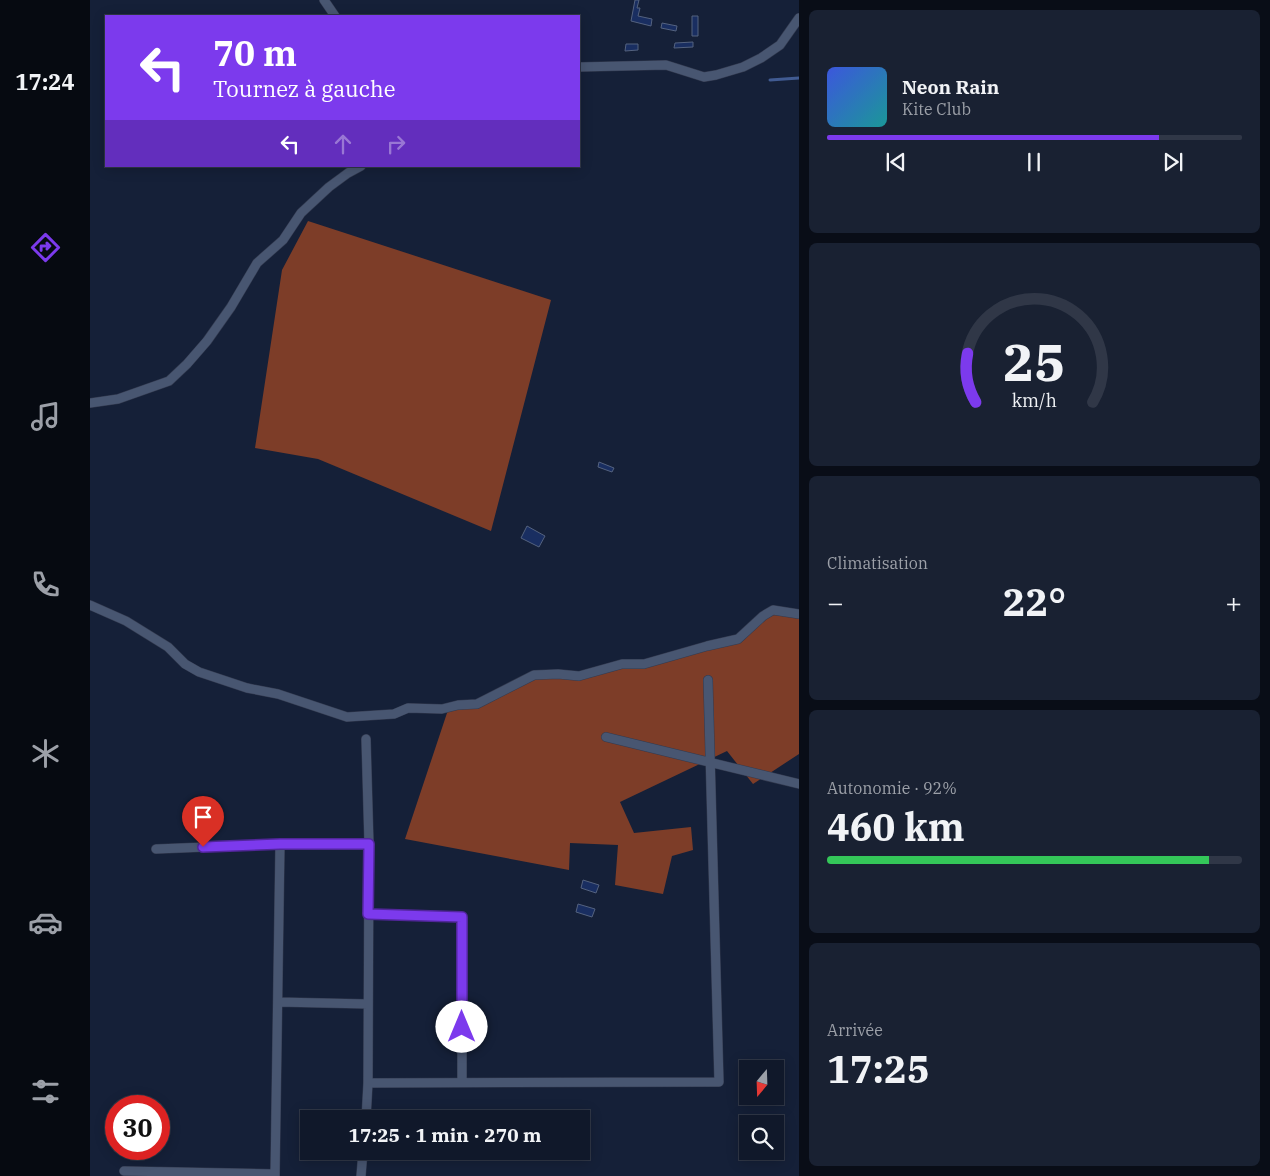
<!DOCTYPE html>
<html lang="fr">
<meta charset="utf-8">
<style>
:root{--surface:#10182a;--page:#192132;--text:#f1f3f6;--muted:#9ca0a8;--line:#303747;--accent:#7c3aed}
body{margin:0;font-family:"IBM Plex Serif",serif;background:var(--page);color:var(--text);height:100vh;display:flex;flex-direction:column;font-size:19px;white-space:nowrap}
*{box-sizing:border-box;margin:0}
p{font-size:16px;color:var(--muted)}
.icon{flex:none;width:28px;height:28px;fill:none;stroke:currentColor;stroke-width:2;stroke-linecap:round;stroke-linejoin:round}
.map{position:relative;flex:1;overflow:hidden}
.panel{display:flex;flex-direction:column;gap:10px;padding:10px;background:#090d17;width:471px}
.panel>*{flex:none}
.hud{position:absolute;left:15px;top:15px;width:475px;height:152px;border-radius:0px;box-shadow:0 2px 12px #0003,0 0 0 1px var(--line);background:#7c3aed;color:#fff;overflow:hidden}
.needle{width:32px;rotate:199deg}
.tools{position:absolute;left:649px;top:1060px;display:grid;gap:10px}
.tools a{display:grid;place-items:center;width:45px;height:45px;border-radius:0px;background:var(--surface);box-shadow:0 2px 12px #0003,0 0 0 1px var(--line);font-size:25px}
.speed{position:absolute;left:15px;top:1095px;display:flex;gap:10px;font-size:25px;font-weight:700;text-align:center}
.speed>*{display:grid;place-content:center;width:65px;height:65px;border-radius:50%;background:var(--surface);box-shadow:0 2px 12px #0003,0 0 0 1px var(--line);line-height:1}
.speed .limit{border:8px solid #d22;background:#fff;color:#111}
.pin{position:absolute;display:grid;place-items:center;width:42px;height:42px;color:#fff;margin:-51px -21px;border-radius:50% 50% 50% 0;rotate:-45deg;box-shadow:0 0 5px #0007}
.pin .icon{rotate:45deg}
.me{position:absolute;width:55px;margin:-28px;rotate:0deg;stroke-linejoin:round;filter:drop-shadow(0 0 4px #0008)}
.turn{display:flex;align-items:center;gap:18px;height:105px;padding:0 25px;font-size:22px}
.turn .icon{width:65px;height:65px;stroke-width:2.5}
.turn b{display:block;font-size:35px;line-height:42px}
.lanes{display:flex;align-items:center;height:48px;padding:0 25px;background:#0003;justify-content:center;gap:25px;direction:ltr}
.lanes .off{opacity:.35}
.big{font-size:38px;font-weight:700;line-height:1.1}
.panel .widget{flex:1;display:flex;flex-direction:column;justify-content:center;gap:8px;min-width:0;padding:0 18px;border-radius:8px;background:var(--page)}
.panel .dial{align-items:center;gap:0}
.dial svg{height:130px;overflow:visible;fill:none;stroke:var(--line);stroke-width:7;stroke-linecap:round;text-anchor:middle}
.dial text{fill:var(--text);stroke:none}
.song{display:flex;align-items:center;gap:15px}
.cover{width:60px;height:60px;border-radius:8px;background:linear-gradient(135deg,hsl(230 70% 55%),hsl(180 70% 35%))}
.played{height:5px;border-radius:2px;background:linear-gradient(90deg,var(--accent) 80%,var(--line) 80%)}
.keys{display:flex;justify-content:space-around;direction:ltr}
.heat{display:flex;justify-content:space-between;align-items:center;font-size:28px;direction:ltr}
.charge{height:8px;border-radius:4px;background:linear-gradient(90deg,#34c759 92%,var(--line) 0)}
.trip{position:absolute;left:210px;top:1110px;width:290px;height:50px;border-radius:0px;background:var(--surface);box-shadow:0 2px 12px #0003,0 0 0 1px var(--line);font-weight:700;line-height:50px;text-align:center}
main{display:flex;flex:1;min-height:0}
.tab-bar{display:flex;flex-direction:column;width:90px;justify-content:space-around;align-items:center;background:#060a11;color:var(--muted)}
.tab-bar .icon{width:35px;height:35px}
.tab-bar .selected{color:var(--accent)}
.tab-bar b{font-size:22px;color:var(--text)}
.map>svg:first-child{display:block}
.forest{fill:#7d3d28}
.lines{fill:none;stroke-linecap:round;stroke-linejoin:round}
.stream{stroke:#415b92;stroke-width:3}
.building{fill:#192e61;stroke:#54627f}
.street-casing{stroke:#333a4f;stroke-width:10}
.street{stroke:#485671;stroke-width:9}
.route-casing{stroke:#51269a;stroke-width:12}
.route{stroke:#7c3aed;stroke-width:9}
</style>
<main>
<nav class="tab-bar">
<b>17:24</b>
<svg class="icon selected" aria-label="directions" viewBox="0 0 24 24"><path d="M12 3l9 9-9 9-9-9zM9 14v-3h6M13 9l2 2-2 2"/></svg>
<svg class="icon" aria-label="music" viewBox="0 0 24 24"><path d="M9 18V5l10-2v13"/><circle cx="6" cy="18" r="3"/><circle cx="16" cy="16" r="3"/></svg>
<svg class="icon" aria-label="phone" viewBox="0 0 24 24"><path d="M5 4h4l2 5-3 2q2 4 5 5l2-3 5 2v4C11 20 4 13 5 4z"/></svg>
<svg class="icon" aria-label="climate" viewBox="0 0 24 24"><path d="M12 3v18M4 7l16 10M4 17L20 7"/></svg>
<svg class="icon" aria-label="car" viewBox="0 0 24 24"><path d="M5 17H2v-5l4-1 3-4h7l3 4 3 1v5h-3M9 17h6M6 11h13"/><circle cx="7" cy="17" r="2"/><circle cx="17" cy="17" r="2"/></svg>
<svg class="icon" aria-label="filters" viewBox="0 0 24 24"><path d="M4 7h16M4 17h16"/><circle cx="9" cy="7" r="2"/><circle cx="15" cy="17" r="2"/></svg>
</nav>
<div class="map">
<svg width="709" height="1176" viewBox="0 0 709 1176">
<rect width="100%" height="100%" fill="#152038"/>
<!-- forest -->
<path class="forest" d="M 218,221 L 461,300 L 401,531 L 228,459 L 165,448 L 192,270 Z
M 683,610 L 709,614 L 709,754 L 663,784 L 637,751 L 530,802 L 544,833 L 601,827 L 603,850 L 582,856 L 573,894 L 525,885 L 528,845 L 480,843 L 479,870 L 315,839 L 359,707 L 387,704 L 444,675 L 489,676 L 648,639 Z"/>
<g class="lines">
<!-- stream -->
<path class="stream" d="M 680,80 L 709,78"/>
</g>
<!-- building -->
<path class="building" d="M 545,0 L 549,0 L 547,8 L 550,8 L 548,16 L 562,19 L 561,26 L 541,21 Z
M 602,16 L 608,16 L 608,36 L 602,36 Z
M 572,23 L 587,26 L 586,31 L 571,28 Z
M 603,42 L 603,47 L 584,48 L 585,43 Z
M 536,44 L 548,44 L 548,50 L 535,51 Z
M 509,462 L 524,468 L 522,472 L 508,467 Z
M 437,526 L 455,536 L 449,547 L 431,538 Z
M 493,880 L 509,885 L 506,893 L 491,888 Z
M 488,904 L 505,909 L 502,917 L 486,912 Z"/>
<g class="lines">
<!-- street casing -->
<g class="street-casing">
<path id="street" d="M 234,0 L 245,16
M 489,67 L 576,65 L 614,77 L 626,75 L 653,67 L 671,58 L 690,45 L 709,18
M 0,403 L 28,399 L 79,381 L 97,364 L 117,341 L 141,307 L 167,263 L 193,240 L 211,213 L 239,187 L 258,173 L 271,166
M 0,605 L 36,621 L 78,647 L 95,664 L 109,672 L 157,688 L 188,694 L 257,717 L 304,714 L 318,708 L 352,709 L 368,705 L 387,704 L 444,675 L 468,674 L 489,676 L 532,664 L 554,664 L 617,646 L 648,639 L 673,616 L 683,610 L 709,614
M 516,737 L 709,784
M 66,849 L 190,844 L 279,844
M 278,914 L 372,917 L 372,1082
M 188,1002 L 278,1004
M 278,1083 L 629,1082 L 618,680
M 276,1119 L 278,1083 L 279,844 L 276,739
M 34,1171 L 185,1174
M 185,1176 L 190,844
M 271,1176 L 273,1151"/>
</g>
<!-- street -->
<use href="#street" class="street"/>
</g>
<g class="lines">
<!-- route casing -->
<g class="route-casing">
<path id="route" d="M 113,847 L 190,844 L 279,844 L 278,914 L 372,917 L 372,1027"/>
</g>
<!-- route -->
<use href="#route" class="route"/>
</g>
</svg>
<div class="tools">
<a><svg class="needle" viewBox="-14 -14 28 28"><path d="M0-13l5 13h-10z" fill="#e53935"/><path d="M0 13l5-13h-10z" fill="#9ca0a8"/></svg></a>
<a><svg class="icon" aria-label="search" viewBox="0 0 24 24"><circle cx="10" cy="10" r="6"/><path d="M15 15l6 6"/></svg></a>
</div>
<div class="speed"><div class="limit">30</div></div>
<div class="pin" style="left:113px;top:847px;background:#d93025"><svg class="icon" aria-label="arrive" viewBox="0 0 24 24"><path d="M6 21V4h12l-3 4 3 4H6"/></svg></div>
<svg class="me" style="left:372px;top:1027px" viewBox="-20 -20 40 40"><circle r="19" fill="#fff"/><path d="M0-13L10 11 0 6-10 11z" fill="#7c3aed"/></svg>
<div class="trip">17:25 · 1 min · 270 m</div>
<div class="hud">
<div class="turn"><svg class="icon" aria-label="left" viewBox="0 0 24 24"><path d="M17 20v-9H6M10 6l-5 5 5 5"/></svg><div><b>70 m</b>Tournez à gauche</div></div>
<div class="lanes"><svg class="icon" aria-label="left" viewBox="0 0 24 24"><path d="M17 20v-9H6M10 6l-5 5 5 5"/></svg><svg class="icon off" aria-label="ahead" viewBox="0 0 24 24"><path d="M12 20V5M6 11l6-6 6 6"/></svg><svg class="icon off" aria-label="right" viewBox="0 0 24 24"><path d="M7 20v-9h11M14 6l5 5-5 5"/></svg></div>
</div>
</div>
<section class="panel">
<div class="widget">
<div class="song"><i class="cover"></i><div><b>Neon Rain</b><p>Kite Club</p></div></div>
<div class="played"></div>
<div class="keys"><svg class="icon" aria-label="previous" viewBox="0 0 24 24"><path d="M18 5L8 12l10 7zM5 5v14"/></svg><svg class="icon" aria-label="pause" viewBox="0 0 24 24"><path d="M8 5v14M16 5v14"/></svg><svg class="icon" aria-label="next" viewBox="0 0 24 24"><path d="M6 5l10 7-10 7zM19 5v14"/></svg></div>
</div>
<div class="widget dial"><svg viewBox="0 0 100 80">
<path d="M14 69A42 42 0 1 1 86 69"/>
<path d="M14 69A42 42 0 0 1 9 39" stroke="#7c3aed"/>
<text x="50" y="56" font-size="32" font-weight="700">25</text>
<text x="50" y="72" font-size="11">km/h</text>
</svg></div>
<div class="widget"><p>Climatisation</p>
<div class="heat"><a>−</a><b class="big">22°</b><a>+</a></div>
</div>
<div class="widget"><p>Autonomie · 92%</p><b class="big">460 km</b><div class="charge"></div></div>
<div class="widget"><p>Arrivée</p><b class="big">17:25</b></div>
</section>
</main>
